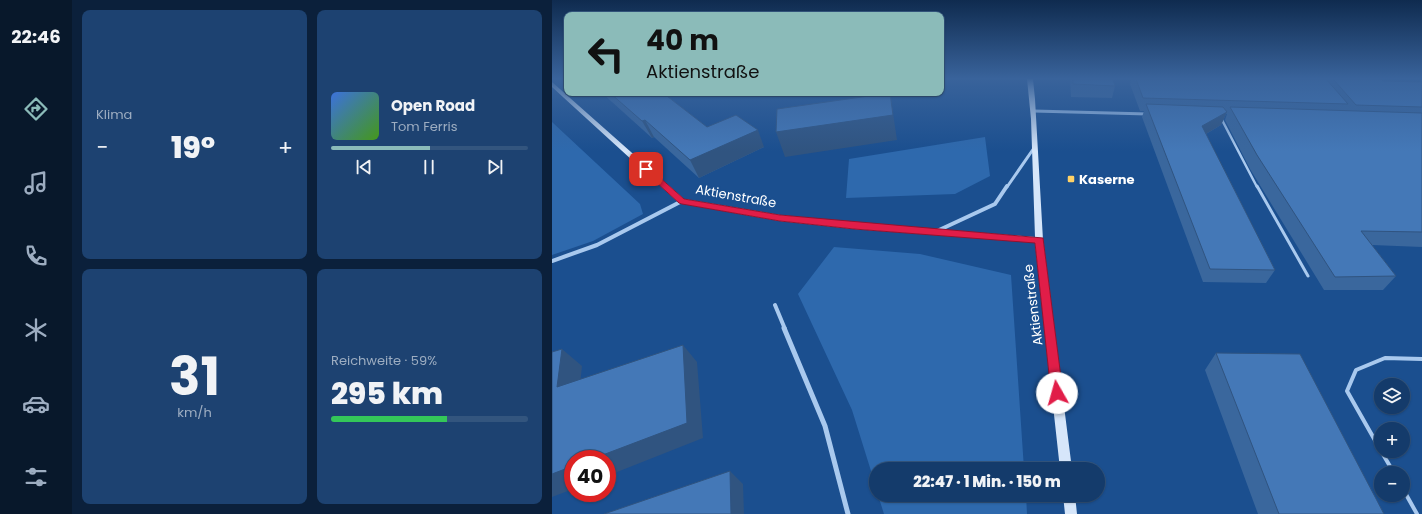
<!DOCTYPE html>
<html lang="de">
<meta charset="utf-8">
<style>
:root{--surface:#143b6b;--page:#1d4271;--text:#f1f3f6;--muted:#9dadc1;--line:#33557e;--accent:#8bbbb9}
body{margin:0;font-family:Poppins,sans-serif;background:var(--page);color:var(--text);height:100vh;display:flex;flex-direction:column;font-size:15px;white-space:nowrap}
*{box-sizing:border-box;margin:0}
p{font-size:13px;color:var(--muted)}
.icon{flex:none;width:22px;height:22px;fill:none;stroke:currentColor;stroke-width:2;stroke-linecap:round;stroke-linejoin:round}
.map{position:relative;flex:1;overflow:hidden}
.sheet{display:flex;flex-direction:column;gap:10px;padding:10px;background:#0b203b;width:480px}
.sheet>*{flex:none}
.guide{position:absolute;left:12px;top:12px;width:380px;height:84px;border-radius:8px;box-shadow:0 1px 3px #0004,0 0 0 1px var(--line);background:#8bbbb9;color:#111;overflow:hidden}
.fabs{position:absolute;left:822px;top:378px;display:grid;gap:8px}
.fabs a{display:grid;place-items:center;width:36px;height:36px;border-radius:50%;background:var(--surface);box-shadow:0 1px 3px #0004,0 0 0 1px var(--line);font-size:20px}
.speed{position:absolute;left:12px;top:450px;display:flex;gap:8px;font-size:20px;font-weight:700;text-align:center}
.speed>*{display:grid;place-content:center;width:52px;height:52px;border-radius:50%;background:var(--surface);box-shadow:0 1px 3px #0004,0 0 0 1px var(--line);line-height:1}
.speed .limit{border:6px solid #d22;background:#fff;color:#111}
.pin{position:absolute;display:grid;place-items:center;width:34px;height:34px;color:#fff;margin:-17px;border-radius:8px;box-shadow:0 2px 6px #0006}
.me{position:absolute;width:44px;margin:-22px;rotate:353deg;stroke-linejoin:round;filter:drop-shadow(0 0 3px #0008)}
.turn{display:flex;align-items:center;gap:14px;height:84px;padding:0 16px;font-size:18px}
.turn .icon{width:52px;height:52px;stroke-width:2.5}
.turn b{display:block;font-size:28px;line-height:34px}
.big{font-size:30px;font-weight:800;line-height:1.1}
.sheet .widget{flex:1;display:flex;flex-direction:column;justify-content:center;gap:6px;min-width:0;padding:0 14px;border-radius:8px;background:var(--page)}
.sheet .dial{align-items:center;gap:0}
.dial b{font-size:52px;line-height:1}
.song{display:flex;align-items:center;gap:12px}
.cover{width:48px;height:48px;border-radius:6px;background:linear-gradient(135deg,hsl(220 70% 55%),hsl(100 70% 35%))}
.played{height:4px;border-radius:2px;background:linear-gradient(90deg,var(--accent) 50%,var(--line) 50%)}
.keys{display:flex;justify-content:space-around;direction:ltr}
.heat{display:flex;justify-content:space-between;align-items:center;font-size:22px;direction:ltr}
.charge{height:6px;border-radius:3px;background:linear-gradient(90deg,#34c759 59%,var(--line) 0)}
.sheet .tiles{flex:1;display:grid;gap:10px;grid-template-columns:repeat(2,1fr)}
.trip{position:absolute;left:317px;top:462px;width:236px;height:40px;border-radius:20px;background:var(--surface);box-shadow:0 1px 3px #0004,0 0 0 1px var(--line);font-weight:800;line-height:40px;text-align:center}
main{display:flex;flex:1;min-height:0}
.tabs{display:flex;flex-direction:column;width:72px;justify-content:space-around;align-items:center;background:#08182b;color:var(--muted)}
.tabs .icon{width:28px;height:28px}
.tabs .current{color:var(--accent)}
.tabs b{font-size:18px;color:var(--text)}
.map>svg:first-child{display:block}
.green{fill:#2e69ad}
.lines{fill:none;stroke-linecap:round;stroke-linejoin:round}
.lane-far2{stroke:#a9c9ee;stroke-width:2.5}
.lane-far1{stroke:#a9c9ee;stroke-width:3}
.lane{stroke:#a9c9ee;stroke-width:4}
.street-far2{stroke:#a9c9ee;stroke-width:3}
.street-far1{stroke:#a9c9ee;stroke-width:4}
.street{stroke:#a9c9ee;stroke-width:5}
.secondary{fill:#d6e6fa;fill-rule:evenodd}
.wall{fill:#3a679d}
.shaded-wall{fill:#305480}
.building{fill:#4478b7;stroke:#305480}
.route{fill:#e11d48;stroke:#92132f}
.poi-dot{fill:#ffd166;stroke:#1b4f8f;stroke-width:1.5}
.labels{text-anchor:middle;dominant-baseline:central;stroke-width:4;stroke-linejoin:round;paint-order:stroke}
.poi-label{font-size:13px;font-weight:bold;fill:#fff;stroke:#1b4f8f;text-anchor:start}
.street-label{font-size:13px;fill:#fff;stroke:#1b4f8f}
</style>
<main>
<nav class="tabs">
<b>22:46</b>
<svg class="icon current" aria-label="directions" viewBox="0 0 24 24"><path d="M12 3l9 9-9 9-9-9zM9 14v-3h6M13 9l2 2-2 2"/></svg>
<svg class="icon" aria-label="music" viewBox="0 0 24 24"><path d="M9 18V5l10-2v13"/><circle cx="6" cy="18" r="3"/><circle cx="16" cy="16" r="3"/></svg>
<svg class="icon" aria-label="phone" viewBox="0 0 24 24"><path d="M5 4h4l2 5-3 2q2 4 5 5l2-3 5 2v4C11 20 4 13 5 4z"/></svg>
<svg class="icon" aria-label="climate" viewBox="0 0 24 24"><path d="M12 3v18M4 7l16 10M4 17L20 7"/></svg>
<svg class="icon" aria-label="car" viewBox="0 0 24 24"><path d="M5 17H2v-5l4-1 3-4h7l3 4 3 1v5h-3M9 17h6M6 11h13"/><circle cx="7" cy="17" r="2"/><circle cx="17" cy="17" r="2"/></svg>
<svg class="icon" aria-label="filters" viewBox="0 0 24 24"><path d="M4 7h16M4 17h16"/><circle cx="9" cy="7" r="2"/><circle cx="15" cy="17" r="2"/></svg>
</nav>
<section class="sheet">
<div class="tiles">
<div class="widget"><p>Klima</p>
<div class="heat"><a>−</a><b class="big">19°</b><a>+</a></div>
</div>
<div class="widget">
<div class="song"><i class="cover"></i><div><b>Open Road</b><p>Tom Ferris</p></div></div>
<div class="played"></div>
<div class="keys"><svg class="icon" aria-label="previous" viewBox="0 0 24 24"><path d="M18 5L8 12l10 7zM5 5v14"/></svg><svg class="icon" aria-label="pause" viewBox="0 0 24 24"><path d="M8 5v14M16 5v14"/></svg><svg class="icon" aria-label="next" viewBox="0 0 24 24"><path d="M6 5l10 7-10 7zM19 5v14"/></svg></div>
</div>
<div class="widget dial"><b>31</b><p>km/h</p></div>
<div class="widget"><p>Reichweite · 59%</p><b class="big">295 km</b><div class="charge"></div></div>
</div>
</section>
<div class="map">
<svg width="870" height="514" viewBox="0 0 870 514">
<rect width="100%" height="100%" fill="#1b4f8f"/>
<!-- green -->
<path class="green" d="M 0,122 L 88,204 L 91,214 L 41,241 L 0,255 Z
M 433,137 L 438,176 L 403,194 L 294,198 L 297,159 Z
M 282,247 L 368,254 L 459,275 L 472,469 L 324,469 L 324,487 L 300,410 L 246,294 Z
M 326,495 L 474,495 L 475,514 L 332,514 Z"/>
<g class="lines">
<!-- lane-far2 -->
<path class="lane-far2" d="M 669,118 L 705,187"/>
<!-- lane-far1 -->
<path class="lane-far1" d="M 705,186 L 756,276"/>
<!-- lane -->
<path class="lane" d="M 829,451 L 795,391 L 804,370 L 833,358 L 870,359
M 829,451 L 842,473
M 851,489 L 865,514"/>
<!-- street-far2 -->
<path class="street-far2" d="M 482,111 L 596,114
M 455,187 L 482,148"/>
<!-- street-far1 -->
<path class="street-far1" d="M 385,231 L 443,204 L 455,186
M 0,261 L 45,245 L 130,201
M 223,305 L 233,329"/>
<!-- street -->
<path class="street" d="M 232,328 L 273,426 L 296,514"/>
<!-- secondary -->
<path class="secondary" d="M 475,79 L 481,79 L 483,99 L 491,240 L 520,469 L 508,469 L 483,242 L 302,229 L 228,221 L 127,203 L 0,87 L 0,82 L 132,199 L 228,215 L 302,223 L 483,237 L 479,119 Z
M 511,495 L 523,495 L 525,514 L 513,514 Z"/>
</g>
<!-- wall -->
<path class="wall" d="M 518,79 L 561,79 L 563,86 L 560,98 L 519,97 Z
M 579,79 L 829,79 L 831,81 L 870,82 L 870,247 L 820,245 L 844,276 L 831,290 L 772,290 L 698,169 L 673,120 L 675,114 L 674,114 L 669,125 L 654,134 L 723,270 L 714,283 L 651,282 L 590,117 L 592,111 L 588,111 L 578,84 Z
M 50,93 L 111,93 L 155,127 L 212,147 L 147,178 L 102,137 L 100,138 Z
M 664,353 L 832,514 L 706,514 L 653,370 Z"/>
<!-- shaded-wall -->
<path class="shaded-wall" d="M 338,93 L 345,140 L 233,157 L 224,132 Z
M 675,112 L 669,125 L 645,139 L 650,126 Z
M 93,120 L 102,137 L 100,138 L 90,121 Z
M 206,130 L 212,147 L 147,178 L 138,160 Z
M 131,345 L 145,362 L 151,438 L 55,476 L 55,459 L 40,459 Z
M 10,349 L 30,366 L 26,404 L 5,387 Z
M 21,466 L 21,489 L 0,497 L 0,474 Z
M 178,471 L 191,484 L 192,514 L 179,514 Z"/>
<!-- building -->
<path class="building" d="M 521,79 L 561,79 L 563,86 L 521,84 Z
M 584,79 L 774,79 L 796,104 L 591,98 Z
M 781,79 L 829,79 L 831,81 L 870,82 L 870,107 L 804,105 Z
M 58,93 L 111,93 L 155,127 L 184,115 L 206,130 L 138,160 L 93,120 L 90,121 Z
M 338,93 L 341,115 L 224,132 L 225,109 Z
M 594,104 L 671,107 L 675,112 L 650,126 L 723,270 L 658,269 Z
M 678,107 L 870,113 L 870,232 L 809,231 L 844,276 L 783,277 L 705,155 Z
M 131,345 L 135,423 L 40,459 L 21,459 L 21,466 L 0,474 L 0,352 L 10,349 L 5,387 Z
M 664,353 L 748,354 L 832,514 L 727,514 Z
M 178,471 L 179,514 L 52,514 Z"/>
<!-- sky -->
<linearGradient id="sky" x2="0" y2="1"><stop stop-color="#0f2b4f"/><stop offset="0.52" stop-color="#39639b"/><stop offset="1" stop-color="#39639b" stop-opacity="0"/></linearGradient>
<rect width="870" height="151" fill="url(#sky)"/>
<!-- route -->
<path class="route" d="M 94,167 L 97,168 L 132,199 L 228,215 L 491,238 L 511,393 L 509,396 L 505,398 L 501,396 L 499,393 L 483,243 L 302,229 L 228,221 L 130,204 L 127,203 L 92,171 L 91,169 Z"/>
<!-- markers -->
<rect class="poi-dot" x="515" y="175" width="8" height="8" rx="2"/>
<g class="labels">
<!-- poi labels -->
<g class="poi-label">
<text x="527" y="179">Kaserne</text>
</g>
<!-- street labels -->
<g class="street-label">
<text transform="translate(184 196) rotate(10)">Aktienstraße</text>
<text transform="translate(481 305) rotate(-97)">Aktienstraße</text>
</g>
</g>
</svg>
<div class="fabs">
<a><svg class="icon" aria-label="layers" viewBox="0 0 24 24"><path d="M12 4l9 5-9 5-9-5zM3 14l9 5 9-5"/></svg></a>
<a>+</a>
<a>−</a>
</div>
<div class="speed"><div class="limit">40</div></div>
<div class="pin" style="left:94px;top:169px;background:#d93025"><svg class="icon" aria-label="arrive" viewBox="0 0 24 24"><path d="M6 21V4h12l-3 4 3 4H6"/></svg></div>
<svg class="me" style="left:505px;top:393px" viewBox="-20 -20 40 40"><circle r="19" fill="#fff"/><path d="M0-13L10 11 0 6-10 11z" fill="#e11d48"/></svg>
<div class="trip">22:47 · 1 Min. · 150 m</div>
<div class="guide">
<div class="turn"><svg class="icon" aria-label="left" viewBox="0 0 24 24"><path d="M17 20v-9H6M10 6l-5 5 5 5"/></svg><div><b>40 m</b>Aktienstraße</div></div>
</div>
</div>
</main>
